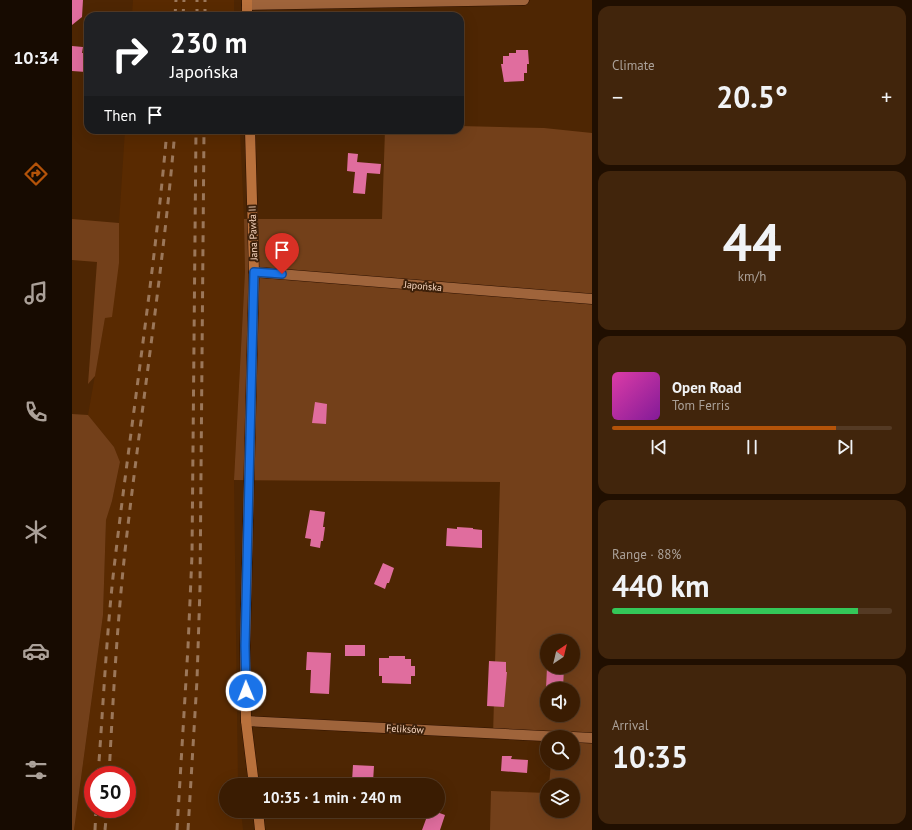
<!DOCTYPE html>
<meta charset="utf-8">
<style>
:root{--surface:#3a1c02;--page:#41250c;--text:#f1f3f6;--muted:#aba199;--line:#543a24;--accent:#b45309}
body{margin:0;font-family:"PT Sans",sans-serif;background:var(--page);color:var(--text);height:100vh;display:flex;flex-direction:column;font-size:15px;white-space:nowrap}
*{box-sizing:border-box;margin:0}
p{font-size:13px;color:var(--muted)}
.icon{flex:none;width:22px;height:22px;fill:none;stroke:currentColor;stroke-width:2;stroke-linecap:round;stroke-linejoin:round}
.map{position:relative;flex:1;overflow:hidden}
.side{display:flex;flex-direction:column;gap:6px;padding:6px;background:#200f01;width:320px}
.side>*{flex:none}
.guide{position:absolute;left:12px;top:12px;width:380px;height:122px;border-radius:12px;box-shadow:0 4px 16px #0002,0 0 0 1px var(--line);background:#202124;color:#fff;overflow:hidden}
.needle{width:26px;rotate:35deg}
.fabs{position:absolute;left:468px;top:634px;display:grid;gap:8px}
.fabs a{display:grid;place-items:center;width:40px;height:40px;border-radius:50%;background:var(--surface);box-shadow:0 4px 16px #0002,0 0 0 1px var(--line);font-size:20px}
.speed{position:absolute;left:12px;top:766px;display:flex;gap:8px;font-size:20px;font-weight:700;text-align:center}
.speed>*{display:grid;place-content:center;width:52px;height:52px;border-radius:50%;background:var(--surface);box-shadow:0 4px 16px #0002,0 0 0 1px var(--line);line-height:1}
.speed .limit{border:6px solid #d22;background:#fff;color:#111}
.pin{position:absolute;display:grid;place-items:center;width:34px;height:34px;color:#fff;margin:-41px -17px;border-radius:50% 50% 50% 0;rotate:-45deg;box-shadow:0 0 4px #0007}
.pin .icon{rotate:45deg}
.me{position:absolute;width:44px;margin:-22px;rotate:359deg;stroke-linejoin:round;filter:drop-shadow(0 0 3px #0008)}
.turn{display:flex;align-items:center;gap:14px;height:84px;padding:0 20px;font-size:18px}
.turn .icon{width:52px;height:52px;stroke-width:2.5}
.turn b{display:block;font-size:28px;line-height:34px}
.then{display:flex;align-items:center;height:38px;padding:0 20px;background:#0003;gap:8px;font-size:15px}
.big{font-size:30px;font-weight:800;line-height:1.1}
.side .tile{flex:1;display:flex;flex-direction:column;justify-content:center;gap:6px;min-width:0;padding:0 14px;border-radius:12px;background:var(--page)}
.side .dial{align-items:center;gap:0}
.dial b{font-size:52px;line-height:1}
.song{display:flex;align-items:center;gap:12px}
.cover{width:48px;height:48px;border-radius:6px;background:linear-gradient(135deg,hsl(320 70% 55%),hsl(290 70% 35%))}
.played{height:4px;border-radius:2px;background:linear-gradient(90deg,var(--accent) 80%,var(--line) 80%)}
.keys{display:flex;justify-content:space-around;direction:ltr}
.heat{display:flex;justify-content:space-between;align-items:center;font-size:22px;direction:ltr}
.charge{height:6px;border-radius:3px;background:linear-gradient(90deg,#34c759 88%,var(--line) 0)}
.trip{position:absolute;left:147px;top:778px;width:226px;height:40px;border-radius:20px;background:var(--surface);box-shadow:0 4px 16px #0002,0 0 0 1px var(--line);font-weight:800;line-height:40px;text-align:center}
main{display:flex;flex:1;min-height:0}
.menu{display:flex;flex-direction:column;width:72px;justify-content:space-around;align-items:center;background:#170b01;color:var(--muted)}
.menu .icon{width:28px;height:28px}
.menu .current{color:var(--accent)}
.menu b{font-size:18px;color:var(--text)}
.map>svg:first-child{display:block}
.built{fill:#592a01;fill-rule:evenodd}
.green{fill:#73401a;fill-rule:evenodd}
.building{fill:#e06d9e}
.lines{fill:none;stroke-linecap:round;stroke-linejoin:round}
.street-casing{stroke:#2d1100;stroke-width:11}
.secondary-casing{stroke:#2d1100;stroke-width:11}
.street{stroke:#9f643b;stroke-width:10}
.secondary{stroke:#b9713c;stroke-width:10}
.rail{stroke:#9b775a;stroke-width:3;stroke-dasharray:7 7;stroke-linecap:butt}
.route-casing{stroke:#114b97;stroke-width:10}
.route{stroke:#1a73e8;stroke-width:7}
.labels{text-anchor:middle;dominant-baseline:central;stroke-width:4;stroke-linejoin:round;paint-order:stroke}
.street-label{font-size:10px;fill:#f7d6c0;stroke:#3d2009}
</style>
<main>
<nav class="menu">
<b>10:34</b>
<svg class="icon current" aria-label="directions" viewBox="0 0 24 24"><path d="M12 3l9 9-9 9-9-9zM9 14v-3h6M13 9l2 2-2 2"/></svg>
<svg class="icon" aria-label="music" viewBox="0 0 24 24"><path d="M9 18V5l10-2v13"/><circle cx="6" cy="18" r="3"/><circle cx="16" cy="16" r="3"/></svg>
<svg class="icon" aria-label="phone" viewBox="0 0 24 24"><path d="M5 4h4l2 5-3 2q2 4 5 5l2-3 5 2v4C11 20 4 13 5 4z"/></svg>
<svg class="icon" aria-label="climate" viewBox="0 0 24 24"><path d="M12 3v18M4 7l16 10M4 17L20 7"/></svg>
<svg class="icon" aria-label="car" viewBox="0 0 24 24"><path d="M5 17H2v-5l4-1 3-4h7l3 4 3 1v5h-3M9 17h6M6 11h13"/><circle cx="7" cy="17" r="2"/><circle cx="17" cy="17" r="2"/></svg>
<svg class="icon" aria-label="filters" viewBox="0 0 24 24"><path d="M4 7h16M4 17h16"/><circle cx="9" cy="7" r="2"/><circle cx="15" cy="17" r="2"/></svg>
</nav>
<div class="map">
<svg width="520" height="830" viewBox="0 0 520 830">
<rect width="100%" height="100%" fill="#4e2603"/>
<!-- built -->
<path class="built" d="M 61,0 L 162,0 L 162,16 L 60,16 Z
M 53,130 L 168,130 L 172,219 L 173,272 L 162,480 L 166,785 L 154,785 L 154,811 L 169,811 L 171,830 L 2,830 L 31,615 L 34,519 L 40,501 L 48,462 L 42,447 L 16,415 L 33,318 L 47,263 L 47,223 ZM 21,775 L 55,775 L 55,809 L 21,809 Z"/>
<!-- green -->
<path class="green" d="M 388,126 L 472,128 L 520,133 L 520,830 L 418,830 L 419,791 L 475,793 L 475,811 L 501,811 L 501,785 L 477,785 L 479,763 L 501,763 L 501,737 L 421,736 L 428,482 L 162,480 L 173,272 L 172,219 L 310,219 L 313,130 L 388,130 ZM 475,641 L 501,641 L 501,667 L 475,667 ZM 475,689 L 501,689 L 501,715 L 475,715 Z
M 0,219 L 47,223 L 47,263 L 40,317 L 33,318 L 23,376 L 16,384 L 25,262 L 0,260 Z
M 0,414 L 16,415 L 42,447 L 48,462 L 40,501 L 34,520 L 31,615 L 2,830 L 0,830 Z"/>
<!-- building -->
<path class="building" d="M 0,0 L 11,0 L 10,17 L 0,25 Z
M 0,46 L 11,47 L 10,53 L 16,53 L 16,67 L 15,66 L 14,72 L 0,71 Z
M 444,50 L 456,50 L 457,64 L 455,64 L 455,73 L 452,73 L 452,81 L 432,82 L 429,64 L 431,64 L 431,56 L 437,56 L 437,53 L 444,53 Z
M 276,153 L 286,154 L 285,162 L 309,164 L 308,174 L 295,173 L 293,194 L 281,193 L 283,172 L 275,171 Z
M 243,402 L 255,404 L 254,424 L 240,423 Z
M 238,510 L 253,512 L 251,527 L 253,527 L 251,541 L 249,541 L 248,548 L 238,546 L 239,539 L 233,538 Z
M 385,527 L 401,528 L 401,529 L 410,530 L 410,548 L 374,546 L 375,528 L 385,529 Z
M 311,563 L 322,568 L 317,583 L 315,583 L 313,589 L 302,584 Z
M 273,645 L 293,645 L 293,656 L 273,656 Z
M 235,652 L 259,653 L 257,694 L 238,693 L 239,670 L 234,670 Z
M 317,656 L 333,656 L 333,659 L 339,659 L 339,666 L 343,666 L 343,676 L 339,676 L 339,684 L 310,683 L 310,676 L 307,676 L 307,658 L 317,658 Z
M 417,661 L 434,662 L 434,672 L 435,672 L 432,707 L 415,706 Z
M 475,667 L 492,667 L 491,689 L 474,689 Z
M 430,756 L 440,756 L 439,759 L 456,760 L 455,773 L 429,771 Z
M 281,765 L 302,766 L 301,782 L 299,782 L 299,785 L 289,784 L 290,782 L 280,781 Z
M 357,811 L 362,811 L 373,815 L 368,830 L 350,830 Z"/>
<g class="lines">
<!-- street casing -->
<g class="street-casing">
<path id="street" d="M 175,5 L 452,0
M 182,272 L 520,299
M 174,721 L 492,737
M 501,737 L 520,738"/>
</g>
<!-- secondary casing -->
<g class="secondary-casing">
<path id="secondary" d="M 175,0 L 175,16
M 178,130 L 182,272 L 173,646 L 174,721 L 182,785
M 186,811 L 188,830"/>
</g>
<!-- street -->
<use href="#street" class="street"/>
<!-- secondary -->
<use href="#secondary" class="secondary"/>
<!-- rail -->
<path class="rail" d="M 103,16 L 104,0
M 111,16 L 112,0
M 125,16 L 125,0
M 133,16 L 133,0
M 26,775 C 31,709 34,643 41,577 C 58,428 82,279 95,130
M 37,775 C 41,700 45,625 53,551 C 69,410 91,271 103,130
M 23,830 L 24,809
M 33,830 L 35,809
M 105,830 L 116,647 L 120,555 L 124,130
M 116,830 L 125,680 L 128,588 L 132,130"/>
</g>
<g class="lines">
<!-- route casing -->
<g class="route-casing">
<path id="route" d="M 174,691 L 173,646 L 182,272 L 210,274"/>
</g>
<!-- route -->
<use href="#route" class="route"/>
</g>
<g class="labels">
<!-- street labels -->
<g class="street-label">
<text transform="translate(181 233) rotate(-92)">Jana Pawła II</text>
<text transform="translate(351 286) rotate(5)">Japońska</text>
<text transform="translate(333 729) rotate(3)">Feliksów</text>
</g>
</g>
</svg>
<div class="fabs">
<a><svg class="needle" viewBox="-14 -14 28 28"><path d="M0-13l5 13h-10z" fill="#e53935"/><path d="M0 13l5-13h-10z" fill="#aba199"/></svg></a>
<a><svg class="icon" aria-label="sound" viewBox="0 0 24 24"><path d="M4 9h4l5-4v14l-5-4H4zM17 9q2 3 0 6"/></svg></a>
<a><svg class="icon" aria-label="search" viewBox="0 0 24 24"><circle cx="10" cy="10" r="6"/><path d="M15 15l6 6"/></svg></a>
<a><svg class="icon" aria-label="layers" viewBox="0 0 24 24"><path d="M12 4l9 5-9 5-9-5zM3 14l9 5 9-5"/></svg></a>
</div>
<div class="speed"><div class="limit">50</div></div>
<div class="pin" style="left:210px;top:274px;background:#d93025"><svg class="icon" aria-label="arrive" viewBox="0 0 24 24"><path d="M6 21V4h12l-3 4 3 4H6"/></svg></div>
<svg class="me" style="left:174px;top:691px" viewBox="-20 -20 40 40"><circle r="17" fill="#1a73e8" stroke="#fff" stroke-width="3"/><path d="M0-11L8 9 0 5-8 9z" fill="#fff"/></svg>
<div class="trip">10:35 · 1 min · 240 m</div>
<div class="guide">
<div class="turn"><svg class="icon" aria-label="right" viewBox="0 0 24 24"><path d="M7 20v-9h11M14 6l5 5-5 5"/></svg><div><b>230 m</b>Japońska</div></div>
<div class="then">Then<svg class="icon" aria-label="arrive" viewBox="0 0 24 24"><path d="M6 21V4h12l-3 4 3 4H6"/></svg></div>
</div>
</div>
<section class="side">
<div class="tile"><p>Climate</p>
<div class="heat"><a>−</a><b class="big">20.5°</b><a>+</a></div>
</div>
<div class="tile dial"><b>44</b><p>km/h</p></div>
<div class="tile">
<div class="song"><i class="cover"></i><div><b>Open Road</b><p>Tom Ferris</p></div></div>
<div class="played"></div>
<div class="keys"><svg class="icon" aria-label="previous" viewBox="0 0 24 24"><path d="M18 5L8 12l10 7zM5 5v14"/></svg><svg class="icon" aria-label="pause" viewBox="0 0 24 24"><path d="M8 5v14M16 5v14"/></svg><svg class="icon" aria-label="next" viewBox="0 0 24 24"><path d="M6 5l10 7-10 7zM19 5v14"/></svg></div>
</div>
<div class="tile"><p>Range · 88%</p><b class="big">440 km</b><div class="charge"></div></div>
<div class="tile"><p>Arrival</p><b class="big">10:35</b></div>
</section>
</main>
